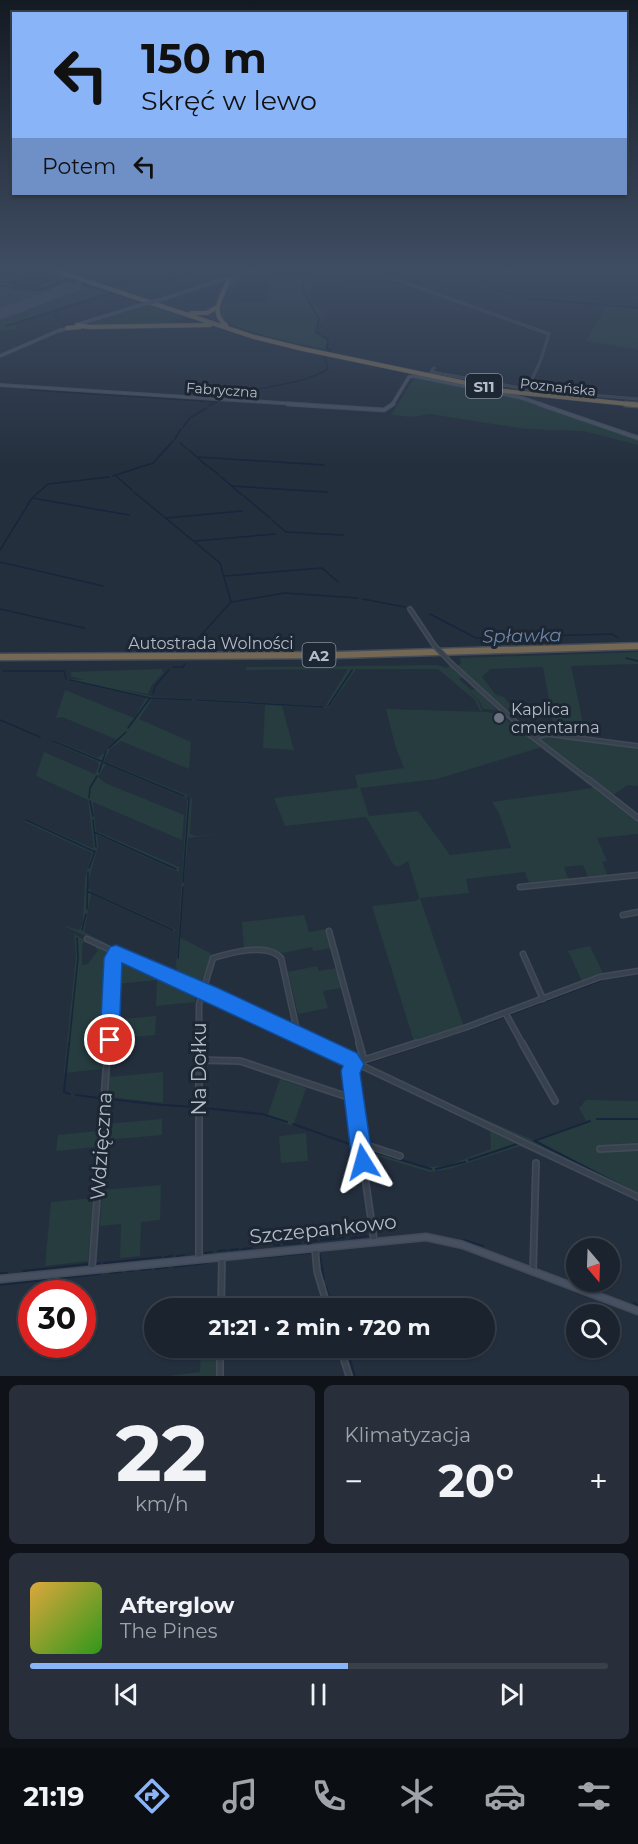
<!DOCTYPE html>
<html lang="pl">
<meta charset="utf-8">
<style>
:root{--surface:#1b232e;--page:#282f3a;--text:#f1f3f6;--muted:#a0a4aa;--line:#39404a;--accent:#8ab4f8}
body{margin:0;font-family:Montserrat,sans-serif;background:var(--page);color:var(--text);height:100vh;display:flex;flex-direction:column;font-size:22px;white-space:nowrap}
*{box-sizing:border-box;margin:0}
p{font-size:20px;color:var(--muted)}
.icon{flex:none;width:33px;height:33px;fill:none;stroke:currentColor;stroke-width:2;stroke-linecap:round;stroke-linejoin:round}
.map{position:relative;height:1376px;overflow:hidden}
.drawer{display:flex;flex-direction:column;gap:9px;padding:9px;background:#0f1319;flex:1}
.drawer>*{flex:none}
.guide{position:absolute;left:12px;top:12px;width:615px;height:183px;border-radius:0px;box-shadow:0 2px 4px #0004,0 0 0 2px var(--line);background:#8ab4f8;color:#111;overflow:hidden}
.needle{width:39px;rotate:161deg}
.controls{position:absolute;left:566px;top:1238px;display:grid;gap:12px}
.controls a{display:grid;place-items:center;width:54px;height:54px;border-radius:50%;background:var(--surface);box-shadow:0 2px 4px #0004,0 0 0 2px var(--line);font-size:30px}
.speed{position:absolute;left:18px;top:1280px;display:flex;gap:12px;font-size:30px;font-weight:700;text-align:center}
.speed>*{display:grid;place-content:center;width:78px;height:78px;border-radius:50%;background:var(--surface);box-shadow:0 2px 4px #0004,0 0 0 2px var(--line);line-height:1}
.speed .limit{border:9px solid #d22;background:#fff;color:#111}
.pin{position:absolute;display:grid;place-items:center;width:51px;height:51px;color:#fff;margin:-26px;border:3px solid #fff;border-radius:50%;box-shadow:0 2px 6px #0007}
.me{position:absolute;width:66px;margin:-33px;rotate:352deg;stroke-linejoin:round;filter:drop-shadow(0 0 4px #0008)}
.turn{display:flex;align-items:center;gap:21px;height:126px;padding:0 30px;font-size:27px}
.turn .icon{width:78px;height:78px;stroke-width:2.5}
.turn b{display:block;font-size:42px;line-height:51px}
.then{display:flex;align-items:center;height:57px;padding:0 30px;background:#0003;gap:12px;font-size:22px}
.big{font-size:45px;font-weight:700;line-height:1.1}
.drawer .widget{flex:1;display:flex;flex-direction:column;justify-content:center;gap:9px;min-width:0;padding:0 21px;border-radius:9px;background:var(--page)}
.drawer .dial{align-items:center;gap:0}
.dial b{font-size:78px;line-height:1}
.song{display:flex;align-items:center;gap:18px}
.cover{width:72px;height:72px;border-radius:9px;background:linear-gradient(135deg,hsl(40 70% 55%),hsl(110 70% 35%))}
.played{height:6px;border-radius:3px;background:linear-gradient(90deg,var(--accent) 55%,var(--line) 55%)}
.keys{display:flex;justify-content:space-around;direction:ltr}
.heat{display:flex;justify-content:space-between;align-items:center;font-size:33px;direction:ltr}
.drawer .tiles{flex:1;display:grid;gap:9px;grid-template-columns:1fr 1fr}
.widget:last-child{grid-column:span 2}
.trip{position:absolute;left:144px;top:1298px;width:351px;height:60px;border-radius:30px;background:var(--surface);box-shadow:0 2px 4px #0004,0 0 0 2px var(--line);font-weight:700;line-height:60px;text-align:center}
.menu{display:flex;height:96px;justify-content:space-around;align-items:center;background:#0b0e12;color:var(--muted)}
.menu .icon{width:42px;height:42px}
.menu .active{color:var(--accent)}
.menu b{font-size:27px;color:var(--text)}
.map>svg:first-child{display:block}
.airport{fill:#323c4b}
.green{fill:#263c3f}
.water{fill:#17263c}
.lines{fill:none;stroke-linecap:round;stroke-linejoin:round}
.stream-far1{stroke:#17263c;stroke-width:1.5}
.stream{stroke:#17263c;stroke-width:2}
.river{stroke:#17263c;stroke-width:4}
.taxiway{stroke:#3f4a5a;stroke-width:5}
.runway{fill:#3f4a5a;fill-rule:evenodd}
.street-far3-casing{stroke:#414a57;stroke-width:3}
.street-far2-casing{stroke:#414a57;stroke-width:6}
.street-far1-casing{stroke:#414a57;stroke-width:7}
.street-casing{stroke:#414a57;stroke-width:8}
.secondary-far2-casing{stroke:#414a57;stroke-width:4}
.secondary-far1-casing{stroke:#414a57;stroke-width:5}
.secondary-casing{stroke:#414a57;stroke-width:9}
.highway-far2-casing{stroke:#434c59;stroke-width:5}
.highway-far1-casing{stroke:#434c59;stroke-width:7}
.highway-casing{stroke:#434c59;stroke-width:9}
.street-far3{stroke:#38414e;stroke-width:1.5}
.street-far2{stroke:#38414e;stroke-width:3}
.street-far1{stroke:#38414e;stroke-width:4}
.street{stroke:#38414e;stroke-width:4.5}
.secondary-far2{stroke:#465061;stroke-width:2}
.secondary-far1{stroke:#465061;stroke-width:3}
.secondary{stroke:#465061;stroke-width:6}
.highway-far2{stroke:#746855;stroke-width:4}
.highway-far1{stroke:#746855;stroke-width:4.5}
.highway{stroke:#746855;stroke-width:6}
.street-bridge-casing{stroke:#414a57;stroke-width:6;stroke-linecap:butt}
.secondary-bridge-casing{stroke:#414a57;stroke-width:4;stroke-linecap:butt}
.street-bridge{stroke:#38414e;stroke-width:3}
.secondary-bridge{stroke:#465061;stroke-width:2}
.route{fill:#1a73e8;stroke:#114b97;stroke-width:1.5}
.worship-dot{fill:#6b7280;stroke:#1d2633;stroke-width:2}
.labels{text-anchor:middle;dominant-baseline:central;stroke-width:6;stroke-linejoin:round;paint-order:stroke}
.far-street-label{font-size:14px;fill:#b4bcc9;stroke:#1d2633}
.shield{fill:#1d2633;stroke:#878f9c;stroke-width:1.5}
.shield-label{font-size:15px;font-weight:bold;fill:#b4bcc9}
.street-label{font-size:16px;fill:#b4bcc9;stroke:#1d2633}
.poi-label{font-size:16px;fill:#b4bcc9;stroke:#1d2633;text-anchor:start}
.water-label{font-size:18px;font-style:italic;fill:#6d86a8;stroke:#1d2633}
.near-street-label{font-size:20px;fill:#b4bcc9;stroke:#1d2633}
</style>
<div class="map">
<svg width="638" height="1376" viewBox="0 0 638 1376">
<rect width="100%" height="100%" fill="#242f3e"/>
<!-- airport -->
<path class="airport" d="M 0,272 L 53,272 L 96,287 L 0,324 Z"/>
<!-- green -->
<path class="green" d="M 310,275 L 310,300 L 312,305 L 320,307 L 326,316 L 318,326 L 318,333 L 327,340 L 325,349 C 304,345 230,331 220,315 L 225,300 L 264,302 L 268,297 L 270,278 Z
M 82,286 L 107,292 L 19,321 L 14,324 L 18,329 L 0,331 L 0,317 Z
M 152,304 L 176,312 L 181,318 L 169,324 L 85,325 Z
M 607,306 L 638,309 L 638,350 L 586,341 Z
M 415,377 L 520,398 L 638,440 L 638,445 L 583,431 L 525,429 L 430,414 L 412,417 L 391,415 Z
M 638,652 L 638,664 L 571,666 L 586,737 L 555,733 L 543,667 L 490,669 L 482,677 L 496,695 L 504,697 L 511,705 L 507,712 L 457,666 L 461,663 L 460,658 Z
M 438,665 L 446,668 L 451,666 L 463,677 L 459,679 L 471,690 L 476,689 L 497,710 L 483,709 L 479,700 L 464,687 L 478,700 L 482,710 L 480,711 L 475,700 L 438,669 L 356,669 L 330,706 L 326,705 L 348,669 L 246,670 L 246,667 Z
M 162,669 L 163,673 L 152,685 L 148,694 L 116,688 L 155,697 L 193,699 L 194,701 L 152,699 L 139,719 L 191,742 L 189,769 L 121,741 L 110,749 L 104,761 L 187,795 L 185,798 L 106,764 L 98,777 L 105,783 L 184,815 L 182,840 L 93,802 L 96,831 L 179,867 L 179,872 L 97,835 L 98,846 L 88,883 L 88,888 L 92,892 L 175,929 L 175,932 L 91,894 L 84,932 L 173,977 L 62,925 L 79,930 L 83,923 L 85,878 L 92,853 L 25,822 L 26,819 L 94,849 L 88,800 L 36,776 L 44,752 L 95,774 L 99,766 L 98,762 L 52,742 L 54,740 L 98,758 L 118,740 L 62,717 L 56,718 L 65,690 L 134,718 L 146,698 L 69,681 L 71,679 L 84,680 L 71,676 L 71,672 Z
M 197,699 L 320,706 L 333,708 L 282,706 L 294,750 L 263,748 L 265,705 L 196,701 Z
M 386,709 L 487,712 L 500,715 L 542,747 L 437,779 L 360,788 L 369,816 L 418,811 L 450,855 L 511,848 L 499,813 L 492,802 L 593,788 L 542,749 L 546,750 L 638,819 L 638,834 L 597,838 L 607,861 L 602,862 L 608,876 L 589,879 L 583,865 L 564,867 L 569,881 L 530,885 L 525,872 L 466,879 L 469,893 L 420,898 L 464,1027 L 414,1042 L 372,906 L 416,901 L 419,898 L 408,861 L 398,867 L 393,864 L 366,817 L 285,826 L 274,798 L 358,788 L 355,775 L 404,768 L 395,745 Z
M 547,736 L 638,748 L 638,786 L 628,785 L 613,795 L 539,739 Z
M 190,797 L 192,799 L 190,834 L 196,836 L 219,834 L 188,838 L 179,937 L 210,953 L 212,957 L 198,988 L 181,978 L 176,967 L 187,800 Z
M 304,915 L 309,932 L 327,929 L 332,948 L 313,951 L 312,947 L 283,953 L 272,949 L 249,951 L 244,949 L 242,922 Z
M 74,934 L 85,940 L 82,946 L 82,965 L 88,964 L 98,950 L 95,948 L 97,946 L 111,952 L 107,1047 L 102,1069 L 64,1073 L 76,955 Z
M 590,946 L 603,973 L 582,981 L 568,951 Z
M 117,955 L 192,990 L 195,994 L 195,1002 L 156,1006 L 157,980 L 116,984 Z
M 317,966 L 319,971 L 337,968 L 342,988 L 323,991 L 328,1008 L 298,1014 L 288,972 Z
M 156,1016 L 155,1035 L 112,1039 L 113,1020 Z
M 163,1072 L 163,1103 L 108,1097 L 109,1077 Z
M 280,1079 L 306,1088 L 293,1126 L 267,1117 Z
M 586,1100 L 638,1101 L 638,1145 L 599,1150 L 613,1152 L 638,1149 L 638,1199 L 520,1146 L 449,1169 L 430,1172 L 366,1153 L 365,1148 L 423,1167 L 446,1166 L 491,1149 L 490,1131 L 466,1119 L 468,1112 L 533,1140 L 586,1121 L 579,1108 Z
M 162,1119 L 162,1135 L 105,1140 L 106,1124 Z
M 98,1131 L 96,1147 L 56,1151 L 58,1135 Z
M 306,1133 L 308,1161 L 281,1163 L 279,1136 Z
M 161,1185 L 160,1220 L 141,1222 L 140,1256 L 120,1258 L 121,1224 L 100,1226 L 102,1190 Z
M 93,1198 L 88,1261 L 45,1266 L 51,1202 Z
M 201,1347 L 216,1347 L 218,1376 L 168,1376 L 200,1372 Z"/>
<!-- water -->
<path class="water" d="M 25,272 L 41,272 L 60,278 L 29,289 L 5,283 L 10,280 L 25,279 Z"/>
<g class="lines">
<!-- stream-far1 -->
<path class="stream-far1" d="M 312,272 L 302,282 L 304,292 L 319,319 L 316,332 L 328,340 L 327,348 L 331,350 L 329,352
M 309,274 L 356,282 L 400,283
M 407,283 L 456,278 L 477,279 L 503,292 L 526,298 L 638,308
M 2,286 L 15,287
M 103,289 L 141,302
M 53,311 L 58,320
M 6,326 L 113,293
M 31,390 L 123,396
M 126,396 L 217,402
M 222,399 C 256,384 295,389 328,369 L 324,356
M 209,406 L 214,403
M 183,427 L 190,418 L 206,408
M 175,439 L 181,429
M 180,443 L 187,449
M 189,450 L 207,466
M 197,457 L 324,465
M 209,467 L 218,474
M 115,475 L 132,490
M 113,476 L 153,463 L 173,441
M 220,476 L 242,495
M 232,486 L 327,492
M 134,492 L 220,563 L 231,602 L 193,644
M 244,496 L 270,518
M 32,498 L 129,515
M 166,518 L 242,511
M 272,520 L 286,532 L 343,535
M 195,541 L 275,534
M 0,550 L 32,498 L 48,484 L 109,477
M 0,562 L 103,586
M 225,576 L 322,568 L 338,582
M 363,599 L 405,607
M 232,602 L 284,593 L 358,598
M 0,609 L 84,628
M 430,614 L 476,638 L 612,634 L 618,638
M 546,646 L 638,642
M 186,652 L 190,647
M 626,658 L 638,661
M 173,667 L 183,667 L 185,664
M 3,671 L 64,671 L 66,679
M 70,680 L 150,698 L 192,700
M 153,693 L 156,685 L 169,670
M 197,700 L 323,707
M 329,705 L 352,670
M 0,720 L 40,737
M 128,728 L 150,698
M 53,741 L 184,796
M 109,748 L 126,732
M 99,772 L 106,751
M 89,798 L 90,788 L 97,776
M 90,801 L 93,816
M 26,820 L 95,852
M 93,820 L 96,847
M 94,832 L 176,869
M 89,868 L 95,851
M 183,882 L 189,798
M 87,891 L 173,930
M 87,909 L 88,872
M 82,930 L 86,914
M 178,958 L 183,887
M 533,1006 L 605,979 L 638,974
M 509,1015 L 530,1007
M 480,1026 L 504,1017
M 470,1029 L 477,1026
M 452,1035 L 465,1030
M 69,1045 L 78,958 L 77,938
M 422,1045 L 427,1043"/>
<!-- stream -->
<path class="stream" d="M 69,1043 L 64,1092 L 70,1094
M 364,1064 L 427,1043
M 76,1095 L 99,1098
M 109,1099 L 162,1105
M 164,1105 L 194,1107
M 204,1108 L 262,1114 L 287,1122
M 597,1119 L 638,1119
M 293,1124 L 355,1146
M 534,1141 L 590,1121
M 535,1141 L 638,1194
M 365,1149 L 431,1169
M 469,1160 L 517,1144
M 436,1169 L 465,1162
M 351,1238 L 367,1236
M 321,1240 L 344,1238
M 464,1240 L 483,1246
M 305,1242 L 317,1241
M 284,1244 L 300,1243
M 274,1245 L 279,1245
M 242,1249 L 252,1248
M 230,1250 L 238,1249
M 218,1251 L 226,1250
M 205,1253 L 212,1252
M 320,1255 L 324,1279
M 177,1256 L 184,1255
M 165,1257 L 172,1256
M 253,1258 L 310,1253
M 104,1263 L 161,1257
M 96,1264 L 100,1263
M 174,1267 L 207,1263
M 156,1269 L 168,1267
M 141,1270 L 151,1269
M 23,1271 L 88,1264
M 127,1271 L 133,1271
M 0,1273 L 7,1273
M 110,1273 L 121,1272
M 61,1278 L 100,1274
M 0,1285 L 54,1279
M 326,1287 L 333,1308
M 634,1303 L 638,1305
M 350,1360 L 355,1376"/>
<!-- river -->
<path class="river" d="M 14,288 L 44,289 L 69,278 L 97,288 L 119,282 L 168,280 L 190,272"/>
<!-- taxiway -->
<path class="taxiway" d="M 0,311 L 69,285 L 75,287"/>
<!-- runway -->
<path class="runway" d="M 78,282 L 82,283 L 82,289 L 0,320 L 0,312 Z"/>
<!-- street-far3 casing -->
<g class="street-far3-casing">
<path id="street-far3" d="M 375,272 L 549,334 L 540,362 L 527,389
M 231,285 L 245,273
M 434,368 L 431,372 L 532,390 L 638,399"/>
</g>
<!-- street-far2 casing -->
<g class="street-far2-casing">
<path id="street-far2" d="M 410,609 L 434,645
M 452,664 L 530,735 L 590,781
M 534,738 L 547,734 L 638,746"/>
</g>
<!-- street-far1 casing -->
<g class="street-far1-casing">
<path id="street-far1" d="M 588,779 L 638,818
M 520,887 L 638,875
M 623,915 L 638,912
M 329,931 L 360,1045
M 87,939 L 317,1045
M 523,954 L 543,999
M 506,1014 L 523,1045
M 108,1045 L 113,959 L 116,952
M 199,1045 L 199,1004 L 213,958 C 230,953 268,942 281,958 L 296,1026 L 294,1033
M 412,1045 L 467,1027 L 600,977 L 638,971"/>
</g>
<!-- street casing -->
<g class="street-casing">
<path id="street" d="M 199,1043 L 199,1258
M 314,1043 L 638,1197
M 359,1043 L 364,1060
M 522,1043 L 555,1101
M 198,1060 L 240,1061 L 354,1099
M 360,1143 L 400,1156
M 600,1149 L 638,1147
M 374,1240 L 354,1099 L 352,1067 L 364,1060 L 417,1043
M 315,1248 L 317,1271 L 328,1308
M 92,1269 L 108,1043
M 533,1272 L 536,1163
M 221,1308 L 222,1258
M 220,1347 L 220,1376
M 340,1347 L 349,1376"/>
</g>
<!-- secondary-far2 casing -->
<g class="secondary-far2-casing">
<path id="secondary-far2" d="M 228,281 L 246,272
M 163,299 L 224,279 L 229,280
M 76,325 L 141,305
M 58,331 L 69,328
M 0,356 L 60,330
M 0,385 L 311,405
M 392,405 L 409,377 L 414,376 L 522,398 L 543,405"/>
</g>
<!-- secondary-far1 casing -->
<g class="secondary-far1-casing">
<path id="secondary-far1" d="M 288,404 L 384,410 L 393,404
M 539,404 L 638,438"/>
</g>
<!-- secondary casing -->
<g class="secondary-casing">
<path id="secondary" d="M 0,1279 L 426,1237 L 463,1245 L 638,1311"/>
</g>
<!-- highway-far2 casing -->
<g class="highway-far2-casing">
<path id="highway-far2" d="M 59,272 L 254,337 L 303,349 L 504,391 L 638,405
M 191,313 L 207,313 L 217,307
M 77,325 L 89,327 L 210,325
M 226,325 C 209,312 222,298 228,281
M 67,328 L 80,327"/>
</g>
<!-- highway-far1 casing -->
<g class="highway-far1-casing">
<path id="highway-far1" d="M 626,404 L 638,405"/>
</g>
<!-- highway casing -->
<g class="highway-casing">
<path id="highway" d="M 0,657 L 337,655 L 638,646"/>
</g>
<!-- street-far3 -->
<use href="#street-far3" class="street-far3"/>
<!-- street-far2 -->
<use href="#street-far2" class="street-far2"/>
<!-- street-far1 -->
<use href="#street-far1" class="street-far1"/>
<!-- street -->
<use href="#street" class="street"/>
<!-- secondary-far2 -->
<use href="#secondary-far2" class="secondary-far2"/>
<!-- secondary-far1 -->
<use href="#secondary-far1" class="secondary-far1"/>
<!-- secondary -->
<use href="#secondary" class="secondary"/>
<!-- highway-far2 -->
<use href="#highway-far2" class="highway-far2"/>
<!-- highway-far1 -->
<use href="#highway-far1" class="highway-far1"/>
<!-- highway -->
<use href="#highway" class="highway"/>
<!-- street-bridge casing -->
<g class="street-bridge-casing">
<path id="street-bridge" d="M 434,645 L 452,664"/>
</g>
<!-- secondary-bridge casing -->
<g class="secondary-bridge-casing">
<path id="secondary-bridge" d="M 141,305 L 163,299"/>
</g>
<!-- street-bridge -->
<use href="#street-bridge" class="street-bridge"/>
<!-- secondary-bridge -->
<use href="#secondary-bridge" class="secondary-bridge"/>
</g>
<!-- sky -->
<linearGradient id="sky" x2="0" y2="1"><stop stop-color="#141a22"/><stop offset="0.58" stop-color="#3f4d63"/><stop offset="1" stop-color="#3f4d63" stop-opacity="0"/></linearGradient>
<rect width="638" height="465" fill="url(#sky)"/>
<!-- route -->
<path class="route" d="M 116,945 L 218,988 L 357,1053 L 364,1064 L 360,1073 L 373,1162 L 370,1170 L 363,1173 L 355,1170 L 352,1162 L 341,1071 L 343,1066 L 122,963 L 119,1040 L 116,1047 L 110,1049 L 103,1047 L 100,1040 L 104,958 L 110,947 Z"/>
<!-- markers -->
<circle class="worship-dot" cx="499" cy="718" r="6"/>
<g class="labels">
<!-- far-street labels -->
<g class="far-street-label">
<text transform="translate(558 387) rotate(6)">Poznańska</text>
<text transform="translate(222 390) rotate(4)">Fabryczna</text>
</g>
<!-- shield labels -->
<g class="shield">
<rect x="466" y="374" width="36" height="24" rx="4.5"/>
<rect x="302.5" y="643" width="33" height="24" rx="4.5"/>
</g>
<g class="shield-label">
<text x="484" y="386">S11</text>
<text x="319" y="655">A2</text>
</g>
<!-- street labels -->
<g class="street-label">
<text x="211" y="643">Autostrada Wolności</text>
</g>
<!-- poi labels -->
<g class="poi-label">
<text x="511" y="709">Kaplica<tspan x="511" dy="18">cmentarna</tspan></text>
</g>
<!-- water labels -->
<g class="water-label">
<text transform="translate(522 636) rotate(-1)">Spławka</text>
</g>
<!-- near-street labels -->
<g class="near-street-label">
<text transform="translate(199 1069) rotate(-90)">Na Dołku</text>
<text transform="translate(101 1146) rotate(-86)">Wdzięczna</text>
<text transform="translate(323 1229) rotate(-6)">Szczepankowo</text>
</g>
</g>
</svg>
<div class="controls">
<a><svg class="needle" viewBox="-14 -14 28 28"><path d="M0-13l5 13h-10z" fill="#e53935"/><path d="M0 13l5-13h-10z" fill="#a0a4aa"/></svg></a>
<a><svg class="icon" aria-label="search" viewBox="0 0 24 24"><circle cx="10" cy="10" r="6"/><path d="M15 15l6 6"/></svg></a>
</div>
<div class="speed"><div class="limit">30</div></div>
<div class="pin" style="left:110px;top:1040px;background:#d93025"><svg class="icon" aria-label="arrive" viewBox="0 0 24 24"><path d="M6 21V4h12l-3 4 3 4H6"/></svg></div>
<svg class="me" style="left:363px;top:1162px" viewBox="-20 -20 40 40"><path d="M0-17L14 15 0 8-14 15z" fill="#1a73e8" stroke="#fff" stroke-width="4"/></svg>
<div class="trip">21:21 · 2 min · 720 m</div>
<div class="guide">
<div class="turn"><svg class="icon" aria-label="left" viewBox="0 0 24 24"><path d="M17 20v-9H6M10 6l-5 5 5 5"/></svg><div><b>150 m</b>Skręć w lewo</div></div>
<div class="then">Potem<svg class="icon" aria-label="left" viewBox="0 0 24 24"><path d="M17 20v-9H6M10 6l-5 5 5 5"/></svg></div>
</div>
</div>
<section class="drawer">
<div class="tiles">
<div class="widget dial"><b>22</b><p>km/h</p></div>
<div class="widget"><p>Klimatyzacja</p>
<div class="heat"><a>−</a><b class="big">20°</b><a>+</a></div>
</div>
<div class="widget">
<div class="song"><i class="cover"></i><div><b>Afterglow</b><p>The Pines</p></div></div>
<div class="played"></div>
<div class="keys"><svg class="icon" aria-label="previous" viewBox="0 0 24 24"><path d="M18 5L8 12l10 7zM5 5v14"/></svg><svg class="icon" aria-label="pause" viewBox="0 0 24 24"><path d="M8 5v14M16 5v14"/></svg><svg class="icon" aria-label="next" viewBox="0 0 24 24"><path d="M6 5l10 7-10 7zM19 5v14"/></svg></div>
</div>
</div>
</section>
<nav class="menu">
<b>21:19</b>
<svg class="icon active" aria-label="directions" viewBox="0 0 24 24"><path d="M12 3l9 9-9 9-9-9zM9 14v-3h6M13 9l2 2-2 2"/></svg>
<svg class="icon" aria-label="music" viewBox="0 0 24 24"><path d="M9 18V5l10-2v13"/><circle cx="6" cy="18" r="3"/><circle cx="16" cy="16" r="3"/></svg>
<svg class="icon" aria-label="phone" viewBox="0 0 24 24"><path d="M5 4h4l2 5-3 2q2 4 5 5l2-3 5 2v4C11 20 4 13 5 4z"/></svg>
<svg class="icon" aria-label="climate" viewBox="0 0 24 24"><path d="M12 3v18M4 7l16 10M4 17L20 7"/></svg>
<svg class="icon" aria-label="car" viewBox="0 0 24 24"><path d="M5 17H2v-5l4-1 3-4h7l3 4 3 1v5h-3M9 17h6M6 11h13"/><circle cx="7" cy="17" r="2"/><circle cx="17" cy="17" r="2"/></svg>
<svg class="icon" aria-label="filters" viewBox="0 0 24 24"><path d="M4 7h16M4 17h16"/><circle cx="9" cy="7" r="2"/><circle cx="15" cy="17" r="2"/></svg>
</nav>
